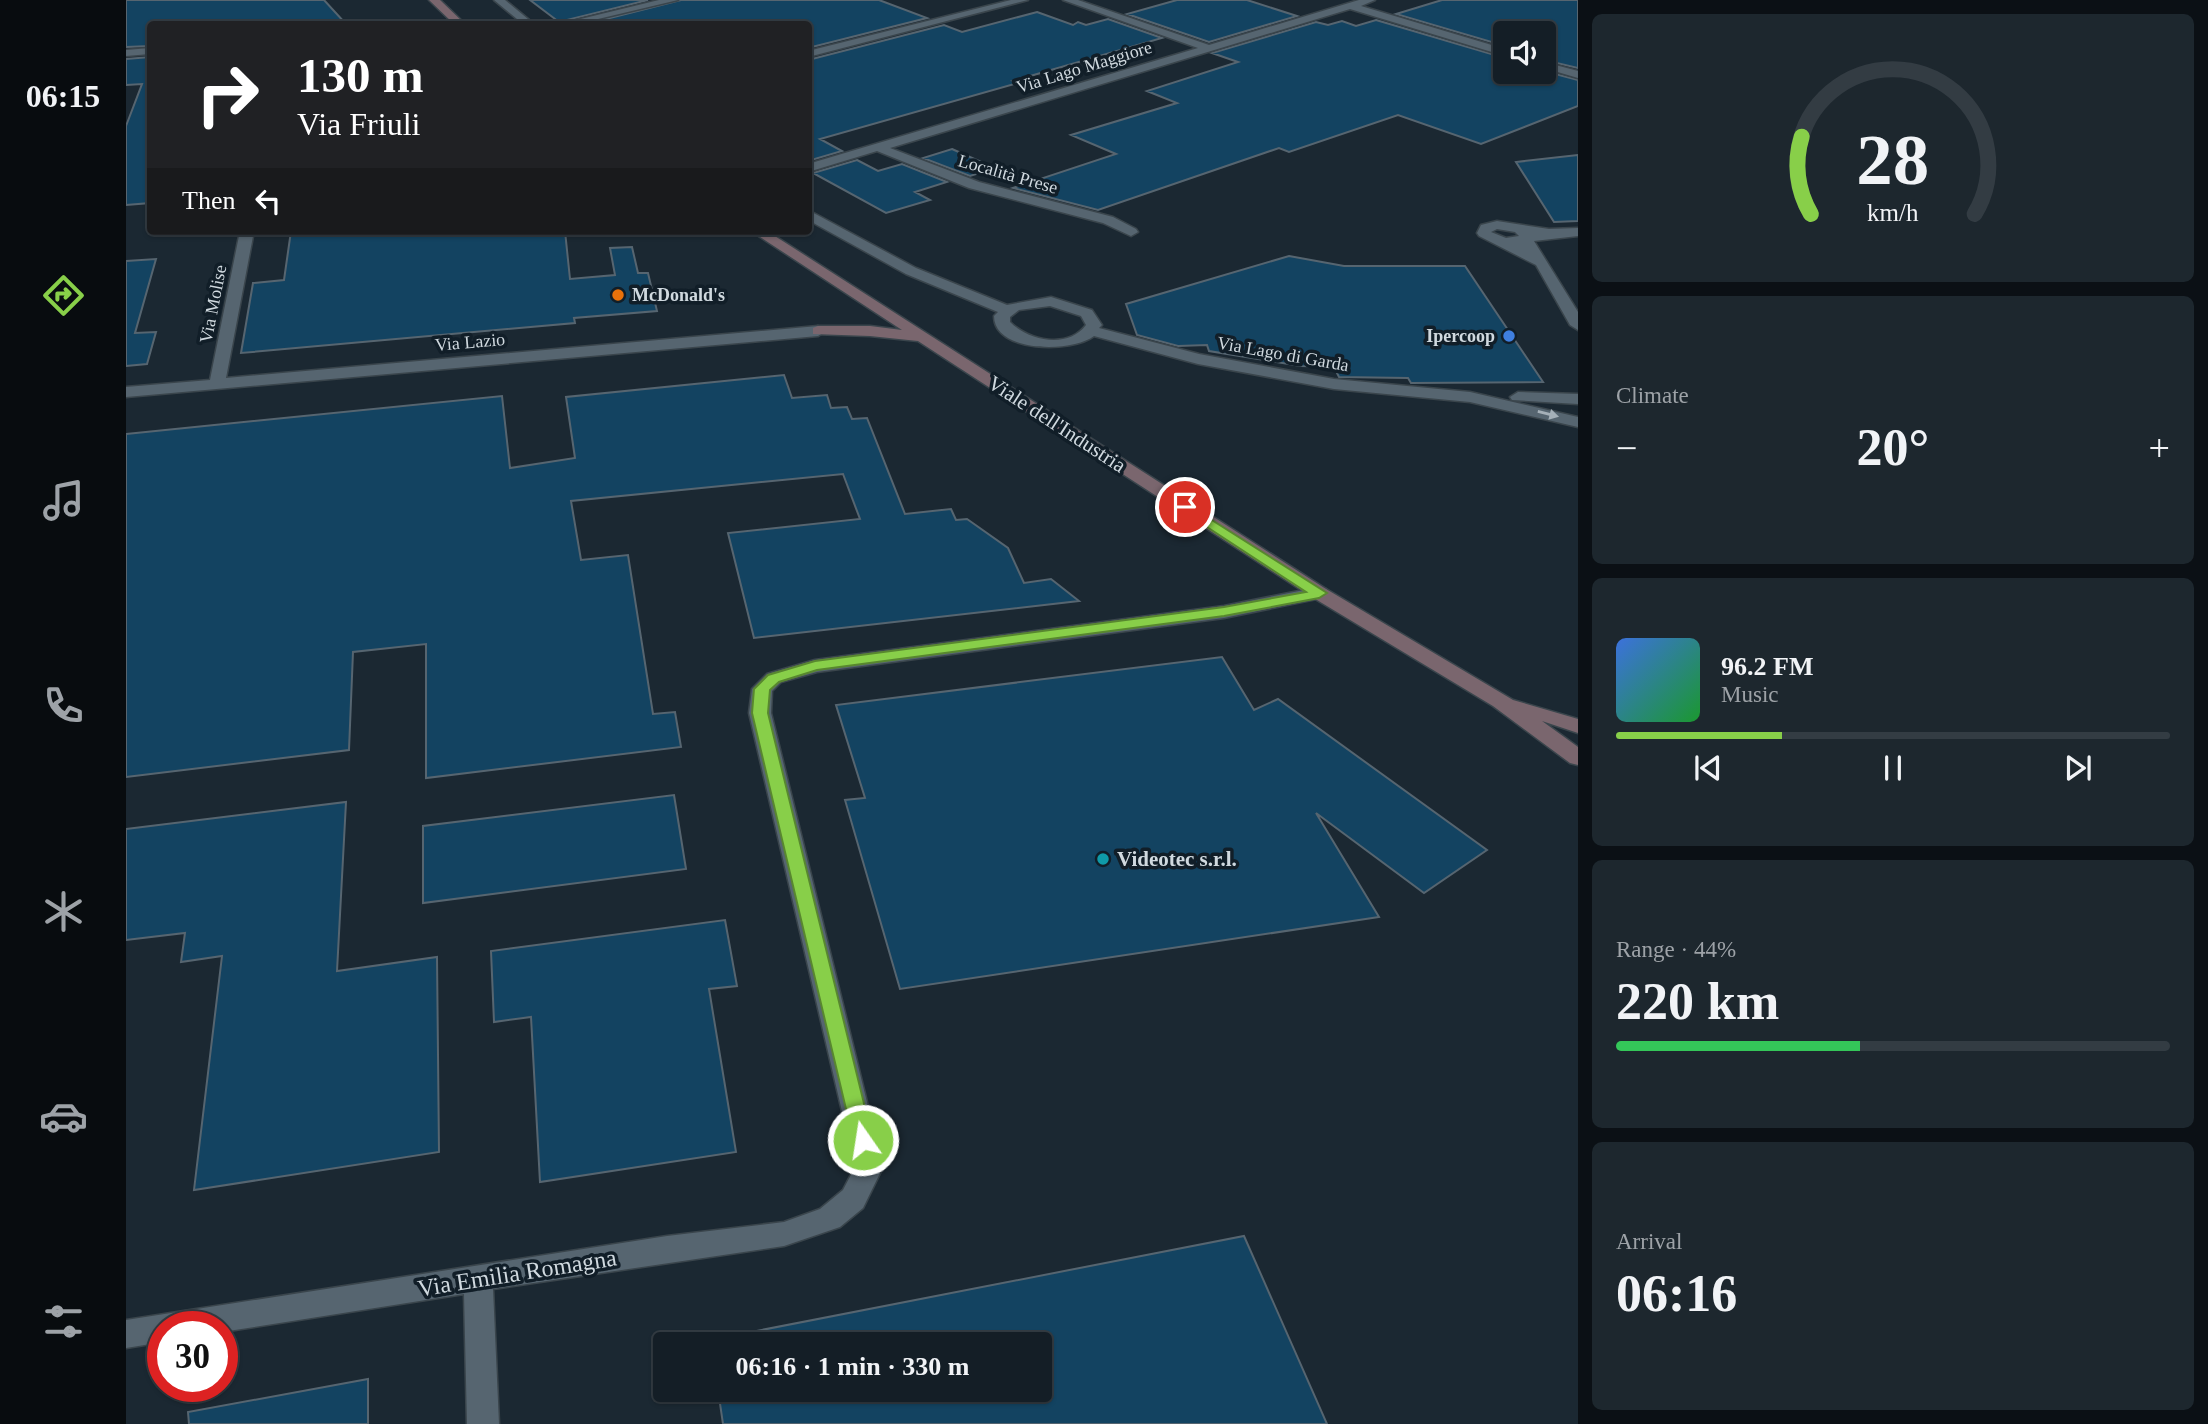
<!DOCTYPE html>
<meta charset="utf-8">
<style>
:root{--surface:#141e26;--page:#1d272e;--text:#f1f3f6;--muted:#9da2a7;--line:#333c43;--accent:#88cf49}
body{margin:0;font-family:"Times New Roman",serif;background:var(--page);color:var(--text);height:100vh;display:flex;flex-direction:column;font-size:26px;white-space:nowrap}
*{box-sizing:border-box;margin:0}
p{font-size:23px;color:var(--muted)}
.icon{flex:none;width:38px;height:38px;fill:none;stroke:currentColor;stroke-width:2;stroke-linecap:round;stroke-linejoin:round}
.map{position:relative;flex:1;overflow:hidden}
.drawer{display:flex;flex-direction:column;gap:14px;padding:14px;background:#0b1015;width:630px}
.drawer>*{flex:none}
.banner{position:absolute;left:21px;top:21px;width:665px;height:214px;border-radius:7px;box-shadow:0 2px 5px #0004,0 0 0 2px var(--line);background:#202124;color:#fff;overflow:hidden}
.tools{position:absolute;left:1367px;top:21px;display:grid;gap:14px}
.tools a{display:grid;place-items:center;width:63px;height:63px;border-radius:7px;background:var(--surface);box-shadow:0 2px 5px #0004,0 0 0 2px var(--line);font-size:35px}
.speed{position:absolute;left:21px;top:1311px;display:flex;gap:14px;font-size:35px;font-weight:700;text-align:center}
.speed>*{display:grid;place-content:center;width:91px;height:91px;border-radius:50%;background:var(--surface);box-shadow:0 2px 5px #0004,0 0 0 2px var(--line);line-height:1}
.speed .limit{border:10px solid #d22;background:#fff;color:#111}
.pin{position:absolute;display:grid;place-items:center;width:60px;height:60px;color:#fff;margin:-30px;border:4px solid #fff;border-radius:50%;box-shadow:0 2px 7px #0007}
.me{position:absolute;width:77px;margin:-38px;rotate:347deg;stroke-linejoin:round;filter:drop-shadow(0 0 5px #0008)}
.turn{display:flex;align-items:center;gap:24px;height:147px;padding:0 35px;font-size:32px}
.turn .icon{width:91px;height:91px;stroke-width:2.5}
.turn b{display:block;font-size:49px;line-height:60px}
.then{display:flex;align-items:center;height:66px;padding:0 35px;background:#0003;gap:14px;font-size:26px}
.big{font-size:52px;font-weight:700;line-height:1.1}
.drawer .card{flex:1;display:flex;flex-direction:column;justify-content:center;gap:10px;min-width:0;padding:0 24px;border-radius:10px;background:var(--page)}
.drawer .dial{align-items:center;gap:0}
.dial svg{height:182px;overflow:visible;fill:none;stroke:var(--line);stroke-width:7;stroke-linecap:round;text-anchor:middle}
.dial text{fill:var(--text);stroke:none}
.song{display:flex;align-items:center;gap:21px}
.cover{width:84px;height:84px;border-radius:10px;background:linear-gradient(135deg,hsl(220 70% 55%),hsl(130 70% 35%))}
.played{height:7px;border-radius:4px;background:linear-gradient(90deg,var(--accent) 30%,var(--line) 30%)}
.keys{display:flex;justify-content:space-around;direction:ltr}
.heat{display:flex;justify-content:space-between;align-items:center;font-size:38px;direction:ltr}
.charge{height:10px;border-radius:5px;background:linear-gradient(90deg,#34c759 44%,var(--line) 0)}
.trip{position:absolute;left:527px;top:1332px;width:399px;height:70px;border-radius:7px;background:var(--surface);box-shadow:0 2px 5px #0004,0 0 0 2px var(--line);font-weight:700;line-height:70px;text-align:center}
main{display:flex;flex:1;min-height:0}
.menu{display:flex;flex-direction:column;width:126px;justify-content:space-around;align-items:center;background:#080c0f;color:var(--muted)}
.menu .icon{width:49px;height:49px}
.menu .current{color:var(--accent)}
.menu b{font-size:32px;color:var(--text)}
.map>svg:first-child{display:block}
.building{fill:#134361;stroke:#566570;stroke-width:2}
.lines{fill:none;stroke-linecap:round;stroke-linejoin:round}
.street-casing{stroke:#3a454c;stroke-width:3}
.secondary-casing{stroke:#3a454c;stroke-width:3}
.street{fill:#566570;fill-rule:evenodd}
.secondary{fill:#7a666e;fill-rule:evenodd}
.oneway{fill:#a5b0b8}
.route{fill:#88cf49;stroke:#58872f;stroke-width:2}
.food-dot{fill:#e8710a;stroke:#111e28;stroke-width:2.5}
.shop-dot{fill:#3f7fe0;stroke:#111e28;stroke-width:2.5}
.culture-dot{fill:#0f9aa8;stroke:#111e28;stroke-width:2.5}
.labels{text-anchor:middle;dominant-baseline:central;stroke-width:7;stroke-linejoin:round;paint-order:stroke}
.far-street-label{font-size:18px;fill:#d0d9df;stroke:#111e28}
.far-poi-label{font-size:18px;font-weight:bold;fill:#d0d9df;stroke:#111e28;text-anchor:start}
.street-label{font-size:21px;fill:#d0d9df;stroke:#111e28}
.poi-label{font-size:21px;font-weight:bold;fill:#d0d9df;stroke:#111e28;text-anchor:start}
.near-street-label{font-size:24px;fill:#d0d9df;stroke:#111e28}
</style>
<main>
<nav class="menu">
<b>06:15</b>
<svg class="icon current" aria-label="directions" viewBox="0 0 24 24"><path d="M12 3l9 9-9 9-9-9zM9 14v-3h6M13 9l2 2-2 2"/></svg>
<svg class="icon" aria-label="music" viewBox="0 0 24 24"><path d="M9 18V5l10-2v13"/><circle cx="6" cy="18" r="3"/><circle cx="16" cy="16" r="3"/></svg>
<svg class="icon" aria-label="phone" viewBox="0 0 24 24"><path d="M5 4h4l2 5-3 2q2 4 5 5l2-3 5 2v4C11 20 4 13 5 4z"/></svg>
<svg class="icon" aria-label="climate" viewBox="0 0 24 24"><path d="M12 3v18M4 7l16 10M4 17L20 7"/></svg>
<svg class="icon" aria-label="car" viewBox="0 0 24 24"><path d="M5 17H2v-5l4-1 3-4h7l3 4 3 1v5h-3M9 17h6M6 11h13"/><circle cx="7" cy="17" r="2"/><circle cx="17" cy="17" r="2"/></svg>
<svg class="icon" aria-label="filters" viewBox="0 0 24 24"><path d="M4 7h16M4 17h16"/><circle cx="9" cy="7" r="2"/><circle cx="15" cy="17" r="2"/></svg>
</nav>
<div class="map">
<svg width="1452" height="1424" viewBox="0 0 1452 1424">
<rect width="100%" height="100%" fill="#1b2832"/>
<!-- building -->
<path class="building" d="M 0,0 L 198,0 L 220,24 L 24,24 L 24,46 L 0,47 Z
M 404,0 L 522,0 L 433,22 Z
M 555,0 L 753,0 L 801,18 L 682,48 L 682,24 L 460,24 Z
M 1051,0 L 1121,0 L 1171,16 L 1083,42 L 1001,14 Z
M 1316,0 L 1452,0 L 1452,68 L 1418,60 L 1418,33 L 1379,33 L 1379,46 L 1270,14 Z
M 911,12 L 947,25 L 952,22 L 960,25 L 982,19 L 1036,38 L 887,81 L 892,83 L 694,139 L 716,151 L 682,161 L 682,60 L 818,25 L 836,32 Z
M 1250,20 L 1379,58 L 1379,72 L 1418,71 L 1452,80 L 1452,106 L 1355,144 L 1272,115 L 1163,152 L 1153,148 L 972,210 L 887,188 L 990,154 L 945,135 L 1051,103 L 1021,91 L 1112,62 L 1086,53 L 1190,22 L 1202,25 L 1216,21 L 1230,26 Z
M 24,57 L 24,203 L 0,205 L 0,126 L 16,84 L 0,85 L 0,59 Z
M 826,149 L 869,168 L 844,176 L 797,158 Z
M 1452,155 L 1452,221 L 1428,222 L 1390,162 Z
M 731,160 L 752,171 L 776,164 L 821,182 L 789,192 L 804,200 L 760,213 L 687,173 Z
M 165,231 L 439,231 L 444,279 L 489,275 L 484,248 L 506,247 L 512,273 L 522,273 L 531,311 L 448,318 L 449,323 L 115,353 L 127,283 L 158,280 Z
M 1163,256 L 1218,266 L 1339,266 L 1417,382 L 1285,383 L 1282,378 L 1213,377 L 1208,367 L 1175,366 L 1083,351 L 1081,345 L 1052,346 L 1011,335 L 1000,304 Z
M 30,259 L 9,333 L 30,332 L 21,364 L 0,366 L 0,261 Z
M 658,375 L 666,398 L 701,395 L 705,408 L 721,407 L 726,419 L 741,418 L 779,514 L 825,509 L 830,520 L 841,519 L 882,548 L 898,583 L 925,579 L 953,601 L 628,638 L 602,533 L 734,519 L 717,474 L 445,501 L 455,560 L 502,555 L 527,714 L 549,712 L 555,747 L 300,778 L 300,644 L 227,652 L 223,750 L 0,777 L 0,434 L 376,396 L 384,468 L 449,458 L 440,397 Z
M 1096,657 L 1128,710 L 1152,699 L 1361,850 L 1298,893 L 1190,813 L 1253,917 L 774,989 L 719,800 L 739,798 L 710,705 Z
M 548,795 L 560,869 L 297,903 L 297,826 Z
M 220,802 L 211,971 L 311,957 L 313,1152 L 68,1190 L 96,956 L 55,962 L 59,933 L 0,940 L 0,829 Z
M 599,920 L 611,986 L 583,989 L 610,1152 L 414,1182 L 405,1017 L 368,1022 L 365,951 Z
M 1118,1236 L 1201,1424 L 597,1424 L 592,1390 L 914,1390 L 914,1344 L 621,1344 L 620,1333 Z
M 242,1379 L 242,1424 L 63,1424 L 62,1412 Z"/>
<g class="lines">
<!-- street casing -->
<g class="street-casing">
<path id="street" d="M 368,0 L 379,0 L 408,24 L 397,24 Z
M 533,0 L 552,0 L 451,24 L 434,24 Z
M 885,0 L 902,0 L 682,57 L 682,51 Z
M 937,0 L 952,0 L 1083,45 L 1233,0 L 1249,0 L 1235,6 L 1379,49 L 1379,56 L 1224,9 L 764,148 L 853,182 L 987,217 L 1010,229 L 1012,232 L 1005,236 L 977,223 L 843,188 L 751,151 L 682,172 L 682,164 L 1072,48 Z
M 24,48 L 24,54 L 0,56 L 0,50 Z
M 1418,62 L 1452,71 L 1452,78 L 1418,68 Z
M 682,210 L 790,268 L 881,305 L 925,297 L 966,310 L 976,325 L 973,328 L 1073,354 L 1208,379 L 1344,392 L 1452,417 L 1452,427 L 1344,402 L 1208,389 L 1072,364 L 968,336 C 946,353 868,353 868,316 L 872,312 L 780,274 L 682,220 ZM 924,306 L 955,316 L 960,325 C 942,349 903,341 884,322 L 884,317 L 893,310 Z
M 1371,221 L 1423,229 L 1452,228 L 1452,236 L 1408,241 L 1452,312 L 1452,330 L 1444,325 L 1410,265 L 1353,236 L 1351,233 L 1355,225 ZM 1371,229 L 1389,232 L 1393,236 L 1380,238 L 1365,232 Z
M 114,231 L 128,231 L 100,378 L 692,326 L 700,331 L 692,336 L 0,397 L 0,387 L 84,380 Z
M 1392,392 L 1452,394 L 1452,404 L 1386,400 L 1384,397 Z
M 1193,587 L 1200,589 L 1203,593 L 1200,597 L 1098,618 L 691,672 L 655,682 L 646,691 L 645,713 L 757,1167 L 737,1208 L 714,1227 L 658,1246 L 367,1289 L 373,1424 L 341,1424 L 338,1294 L 96,1332 L 96,1326 L 37,1326 L 37,1342 L 0,1348 L 0,1320 L 541,1236 L 658,1222 L 694,1209 L 717,1190 L 729,1167 L 623,713 L 626,689 L 641,674 L 689,660 L 1098,606 Z"/>
</g>
<!-- secondary casing -->
<g class="secondary-casing">
<path id="secondary" d="M 303,0 L 314,0 L 339,24 L 328,24 Z
M 625,231 L 641,231 L 1200,589 L 1387,700 L 1452,719 L 1452,733 L 1416,721 L 1452,747 L 1452,765 L 1444,763 L 1367,706 L 1186,597 L 792,341 L 744,336 L 687,334 L 687,328 L 692,326 L 744,326 L 776,330 Z"/>
</g>
<!-- street -->
<use href="#street" class="street"/>
<!-- secondary -->
<use href="#secondary" class="secondary"/>
</g>
<!-- one-way arrows -->
<defs><path id="oneway-solid" d="M-6-.8H1V-3.2L6.5 0L1 3.2V.8H-6Z" transform="scale(1.75)"/></defs>
<use class="oneway" href="#oneway-solid" transform="translate(1422 414) rotate(14)"/>
<!-- route -->
<path class="route" d="M 1059,503 L 1201,593 L 1193,598 L 1098,616 L 691,670 L 653,682 L 644,690 L 642,713 L 747,1140 L 744,1147 L 737,1149 L 729,1147 L 626,713 L 628,689 L 642,675 L 689,661 L 1098,607 L 1180,592 L 1055,510 L 1053,507 Z"/>
<!-- markers -->
<circle class="food-dot" cx="492" cy="295" r="7"/>
<circle class="shop-dot" cx="1383" cy="336" r="7"/>
<circle class="culture-dot" cx="977" cy="859" r="7"/>
<g class="labels">
<!-- far-street labels -->
<g class="far-street-label">
<text transform="translate(958 67) rotate(-17)">Via Lago Maggiore</text>
<text transform="translate(882 174) rotate(16)">Località Prese</text>
<text transform="translate(87 304) rotate(-79)">Via Molise</text>
<text transform="translate(344 342) rotate(-5)">Via Lazio</text>
<text transform="translate(1157 354) rotate(10)">Via Lago di Garda</text>
</g>
<!-- far-poi labels -->
<g class="far-poi-label">
<text x="506" y="295">McDonald's</text>
<text x="1369" y="336" text-anchor="end">Ipercoop</text>
</g>
<!-- street labels -->
<g class="street-label">
<text transform="translate(931 424) rotate(33)">Viale dell'Industria</text>
</g>
<!-- poi labels -->
<g class="poi-label">
<text x="991" y="859">Videotec s.r.l.</text>
</g>
<!-- near-street labels -->
<g class="near-street-label">
<text transform="translate(391 1273) rotate(-9)">Via Emilia Romagna</text>
</g>
</g>
</svg>
<div class="tools">
<a><svg class="icon" aria-label="sound" viewBox="0 0 24 24"><path d="M4 9h4l5-4v14l-5-4H4zM17 9q2 3 0 6"/></svg></a>
</div>
<div class="speed"><div class="limit">30</div></div>
<div class="pin" style="left:1059px;top:507px;background:#d93025"><svg class="icon" aria-label="arrive" viewBox="0 0 24 24"><path d="M6 21V4h12l-3 4 3 4H6"/></svg></div>
<svg class="me" style="left:737px;top:1140px" viewBox="-20 -20 40 40"><circle r="17" fill="#88cf49" stroke="#fff" stroke-width="3"/><path d="M0-11L8 9 0 5-8 9z" fill="#fff"/></svg>
<div class="trip">06:16 · 1 min · 330 m</div>
<div class="banner">
<div class="turn"><svg class="icon" aria-label="right" viewBox="0 0 24 24"><path d="M7 20v-9h11M14 6l5 5-5 5"/></svg><div><b>130 m</b>Via Friuli</div></div>
<div class="then">Then<svg class="icon" aria-label="left" viewBox="0 0 24 24"><path d="M17 20v-9H6M10 6l-5 5 5 5"/></svg></div>
</div>
</div>
<section class="drawer">
<div class="card dial"><svg viewBox="0 0 100 80">
<path d="M14 69A42 42 0 1 1 86 69"/>
<path d="M14 69A42 42 0 0 1 10 35" stroke="#88cf49"/>
<text x="50" y="56" font-size="32" font-weight="700">28</text>
<text x="50" y="72" font-size="11">km/h</text>
</svg></div>
<div class="card"><p>Climate</p>
<div class="heat"><a>−</a><b class="big">20°</b><a>+</a></div>
</div>
<div class="card">
<div class="song"><i class="cover"></i><div><b>96.2 FM</b><p>Music</p></div></div>
<div class="played"></div>
<div class="keys"><svg class="icon" aria-label="previous" viewBox="0 0 24 24"><path d="M18 5L8 12l10 7zM5 5v14"/></svg><svg class="icon" aria-label="pause" viewBox="0 0 24 24"><path d="M8 5v14M16 5v14"/></svg><svg class="icon" aria-label="next" viewBox="0 0 24 24"><path d="M6 5l10 7-10 7zM19 5v14"/></svg></div>
</div>
<div class="card"><p>Range · 44%</p><b class="big">220 km</b><div class="charge"></div></div>
<div class="card"><p>Arrival</p><b class="big">06:16</b></div>
</section>
</main>
